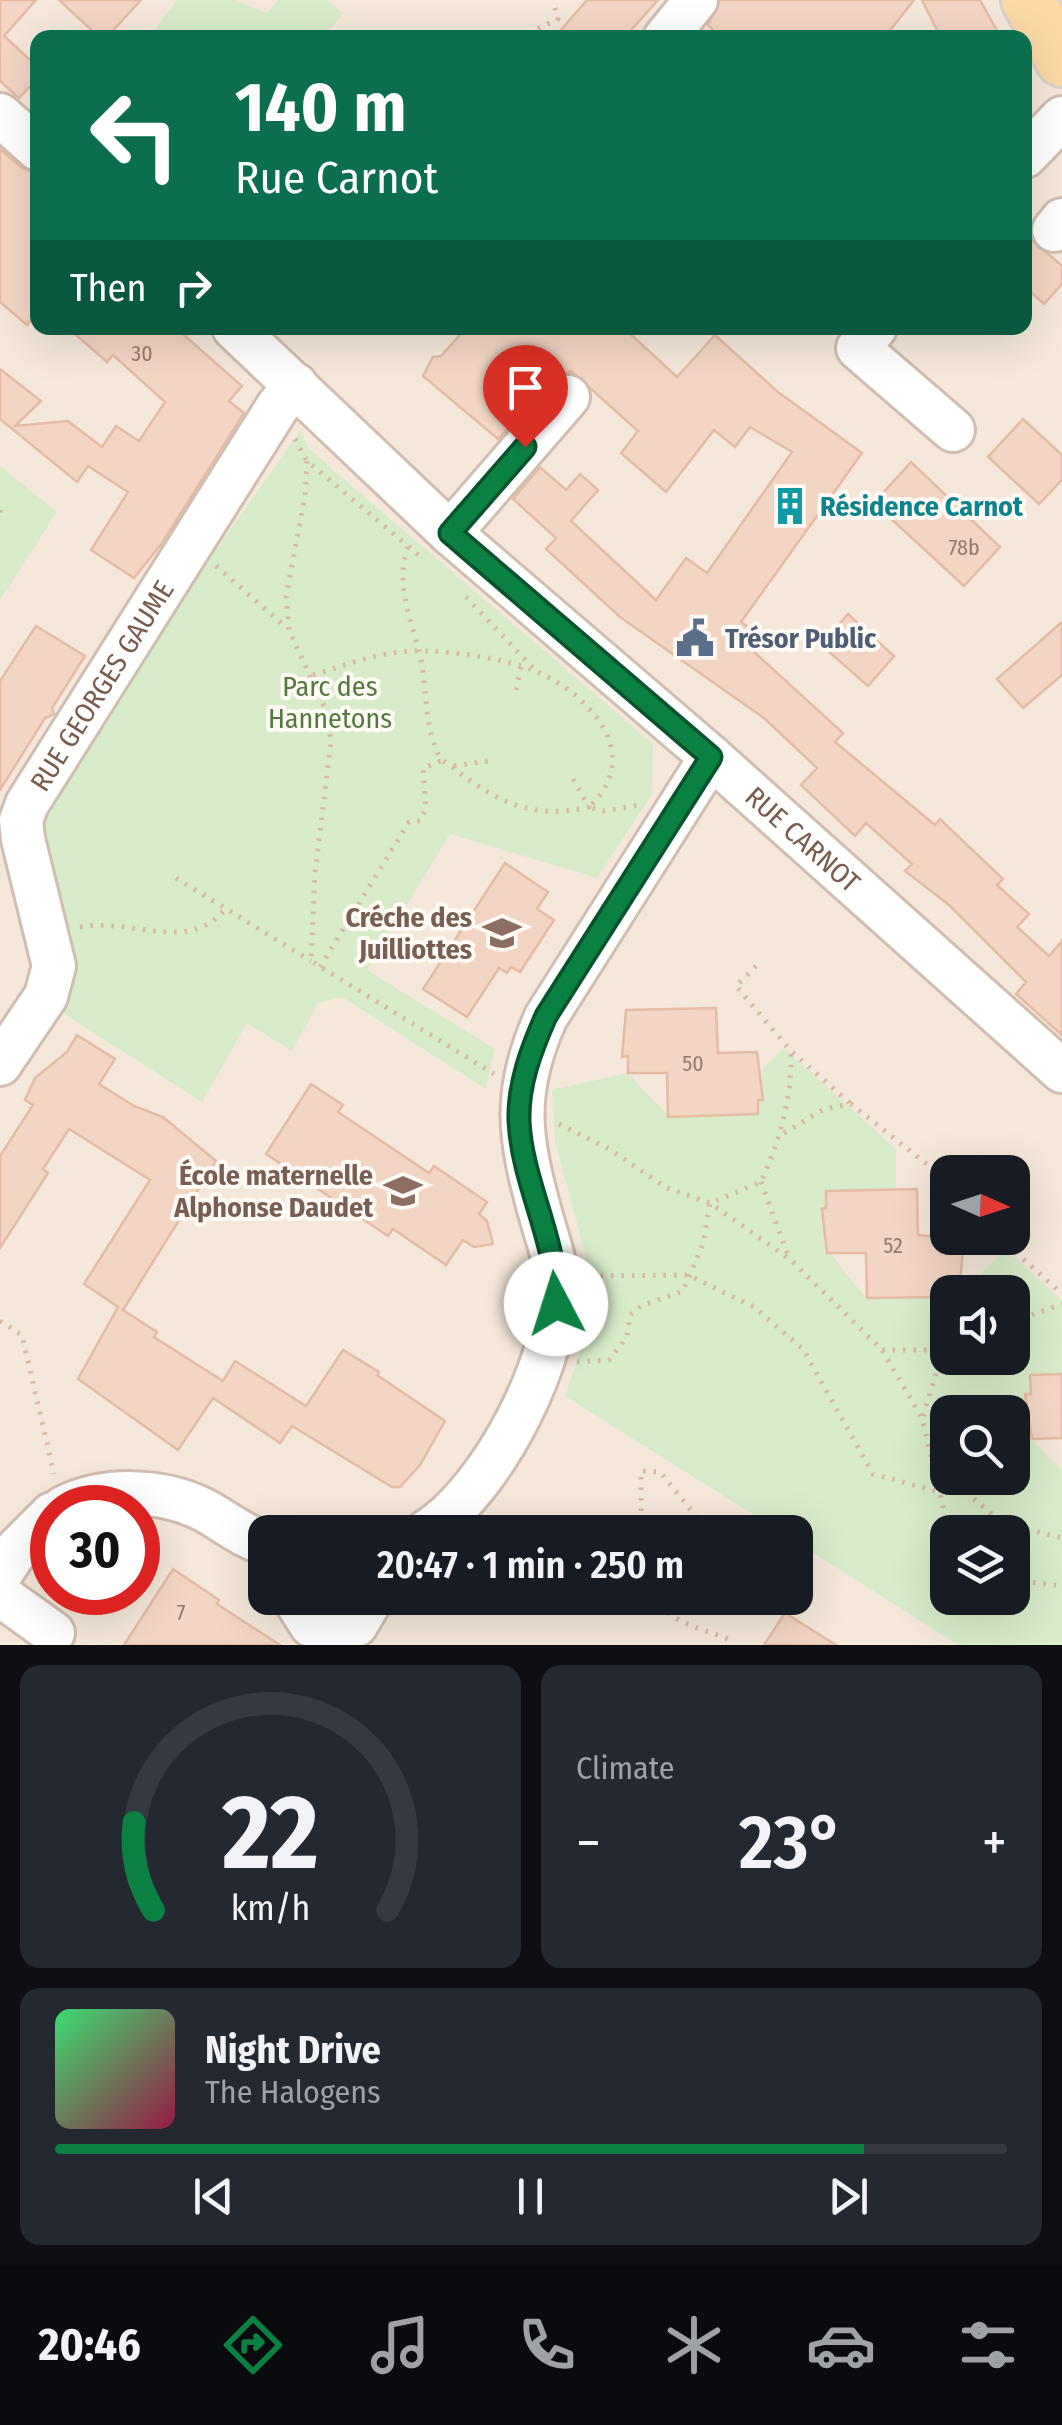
<!DOCTYPE html>
<meta charset="utf-8">
<style>
:root{--surface:#171b24;--page:#242831;--text:#f1f3f6;--muted:#9ea1a6;--line:#363941;--accent:#0b8043}
body{margin:0;font-family:"Fira Sans Condensed",sans-serif;background:var(--page);color:var(--text);height:100vh;display:flex;flex-direction:column;font-size:38px;white-space:nowrap}
*{box-sizing:border-box;margin:0}
p{font-size:32px;color:var(--muted)}
.icon{flex:none;width:55px;height:55px;fill:none;stroke:currentColor;stroke-width:2;stroke-linecap:round;stroke-linejoin:round}
.map{position:relative;height:1645px;overflow:hidden}
.side{display:flex;flex-direction:column;gap:20px;padding:20px;background:#0d0f14;flex:1}
.side>*{flex:none}
.hud{position:absolute;left:30px;top:30px;width:1002px;height:305px;border-radius:20px;box-shadow:0 10px 40px #0002;background:#0b6e4f;color:#fff;overflow:hidden}
.needle{width:65px;rotate:93deg}
.buttons{position:absolute;left:930px;top:1155px;display:grid;gap:20px}
.buttons a{display:grid;place-items:center;width:100px;height:100px;border-radius:20px;background:var(--surface);box-shadow:0 10px 40px #0002;font-size:50px}
.speed{position:absolute;left:30px;top:1485px;display:flex;gap:20px;font-size:50px;font-weight:700;text-align:center}
.speed>*{display:grid;place-content:center;width:130px;height:130px;border-radius:50%;background:var(--surface);box-shadow:0 10px 40px #0002;line-height:1}
.speed .limit{border:15px solid #d22;background:#fff;color:#111}
.pin{position:absolute;display:grid;place-items:center;width:85px;height:85px;color:#fff;margin:-102px -42px;border-radius:50% 50% 50% 0;rotate:-45deg;box-shadow:0 0 10px #0007}
.pin .icon{rotate:45deg}
.me{position:absolute;width:110px;margin:-55px;rotate:355deg;stroke-linejoin:round;filter:drop-shadow(0 0 8px #0008)}
.turn{display:flex;align-items:center;gap:35px;height:210px;padding:0 40px;font-size:45px}
.turn .icon{width:130px;height:130px;stroke-width:2.5}
.turn b{display:block;font-size:70px;line-height:85px}
.then{display:flex;align-items:center;height:95px;padding:0 40px;background:#0003;gap:20px;font-size:38px}
.big{font-size:75px;font-weight:600;line-height:1.1}
.side .tile{flex:1;display:flex;flex-direction:column;justify-content:center;gap:15px;min-width:0;padding:0 35px;border-radius:20px;background:var(--page)}
.side .dial{align-items:center;gap:0}
.dial svg{height:260px;overflow:visible;fill:none;stroke:var(--line);stroke-width:7;stroke-linecap:round;text-anchor:middle}
.dial text{fill:var(--text);stroke:none}
.song{display:flex;align-items:center;gap:30px}
.cover{width:120px;height:120px;border-radius:15px;background:linear-gradient(135deg,hsl(140 70% 55%),hsl(340 70% 35%))}
.played{height:10px;border-radius:5px;background:linear-gradient(90deg,var(--accent) 85%,var(--line) 85%)}
.keys{display:flex;justify-content:space-around;direction:ltr}
.heat{display:flex;justify-content:space-between;align-items:center;font-size:55px;direction:ltr}
.side .tiles{flex:1;display:grid;gap:20px;grid-template-columns:1fr 1fr}
.tile:last-child{grid-column:span 2}
.trip{position:absolute;left:248px;top:1515px;width:565px;height:100px;border-radius:20px;background:var(--surface);box-shadow:0 10px 40px #0002;font-weight:600;line-height:100px;text-align:center}
.tab-bar{display:flex;height:160px;justify-content:space-around;align-items:center;background:#090b0e;color:var(--muted)}
.tab-bar .icon{width:70px;height:70px}
.tab-bar .on{color:var(--accent)}
.tab-bar b{font-size:45px;color:var(--text)}
.map>svg:first-child{display:block}
.residential{fill:#f5e8da;fill-rule:evenodd}
.green{fill:#d8ecc9;fill-rule:evenodd}
.building{fill:#f3d5c3;stroke:#e6bba3;stroke-width:2.5}
.lines{fill:none;stroke-linecap:round;stroke-linejoin:round}
.minor-casing{stroke:#d1beb0;stroke-width:48}
.major-casing{stroke:#dad1cd;stroke-width:58}
.path{stroke:#d9b8a5;stroke-width:5;stroke-dasharray:2.5 8;stroke-linecap:butt}
.minor{stroke:#fff;stroke-width:42}
.major{stroke:#fbd9a5;stroke-width:52}
.route-casing{stroke:#07532c;stroke-width:25}
.route{stroke:#0b8043;stroke-width:18}
.labels{text-anchor:middle;dominant-baseline:central;stroke-width:8;stroke-linejoin:round;paint-order:stroke}
.number-label{font-size:22px;fill:#987a6a}
.culture-label{font-size:28px;font-weight:bold;fill:#0d838f;stroke:#fffaf3;text-anchor:start}
.service-label{font-size:28px;font-weight:bold;fill:#4e5e75;stroke:#fffaf3;text-anchor:start}
.street-label{font-size:28px;fill:#7a5c4d;stroke:#fffaf3}
.park-label{font-size:28px;fill:#537a41;stroke:#fffaf3}
.education-label{font-size:28px;font-weight:bold;fill:#785e54;stroke:#fffaf3;text-anchor:end}
</style>
<div class="map">
<svg width="1062" height="1645" viewBox="0 0 1062 1645">
<rect width="100%" height="100%" fill="#fdf6ec"/>
<!-- residential -->
<path class="residential" d="M 0,0 L 1062,0 L 1062,1645 L 0,1645 ZM 38,38 L 1025,38 L 1025,328 L 38,328 ZM 948,1172 L 1012,1172 L 1012,1238 L 948,1238 ZM 948,1292 L 1012,1292 L 1012,1358 L 948,1358 ZM 948,1412 L 1012,1412 L 1012,1478 L 948,1478 ZM 52,1508 L 138,1508 L 138,1592 L 52,1592 ZM 265,1532 L 795,1532 L 795,1598 L 265,1598 ZM 948,1532 L 1012,1532 L 1012,1598 L 948,1598 Z"/>
<!-- green -->
<path class="green" d="M 177,0 L 235,0 L 267,13 L 279,0 L 326,0 L 343,13 L 324,37 L 149,37 Z
M 301,430 L 308,447 L 322,460 L 653,744 L 652,794 L 597,878 L 450,834 L 367,970 L 495,1049 L 486,1089 L 342,997 L 318,1003 L 292,1051 L 247,1023 L 202,1102 L 58,1010 L 44,821 L 208,561 Z
M 0,466 L 57,512 L 0,600 Z
M 784,1048 L 896,1149 L 896,1190 L 828,1191 C 820,1246 827,1253 867,1298 L 947,1297 L 948,1358 L 1012,1358 L 1012,1292 L 963,1292 L 1005,1249 L 1062,1300 L 1062,1374 L 1031,1375 L 1031,1394 L 1025,1394 L 1032,1439 L 1062,1471 L 1062,1645 L 958,1645 L 795,1541 L 795,1532 L 781,1532 L 565,1396 L 581,1347 L 588,1282 L 585,1253 L 555,1141 L 552,1090 L 628,1073 L 669,1117 L 758,1114 L 758,1100 L 763,1099 L 762,1069 ZM 948,1412 L 1012,1412 L 1012,1478 L 948,1478 ZM 948,1532 L 1012,1532 L 1012,1598 L 948,1598 Z"/>
<!-- building -->
<path class="building" d="M 0,0 L 36,0 L 4,36 L 38,67 L 38,78 L 19,98 L 0,81 Z
M 59,0 L 141,0 L 106,38 L 100,38 Z
M 587,0 L 658,0 L 624,38 L 554,38 Z
M 720,0 L 914,0 L 884,38 L 721,38 L 708,25 Z
M 922,0 L 980,0 L 1001,38 L 941,38 Z
M 0,149 L 22,168 L 38,173 L 38,311 L 27,325 L 0,302 Z
M 1025,234 L 1062,266 L 1062,284 L 1044,304 L 1025,287 Z
M 68,328 L 176,328 L 242,386 L 229,401 L 244,413 L 162,543 L 134,578 L 91,550 L 128,492 L 88,466 L 77,482 L 0,419 L 0,369 L 41,401 L 15,426 L 68,421 L 102,447 L 116,426 L 139,441 L 165,402 L 113,355 L 107,362 Z
M 466,328 L 624,328 L 677,377 L 715,335 L 778,392 L 862,453 L 741,622 L 762,637 L 752,650 L 843,733 L 835,742 L 935,825 L 940,819 L 1003,879 L 997,885 L 1029,914 L 1017,927 L 1049,956 L 1062,941 L 1062,1035 L 1016,994 L 1026,982 L 949,905 L 905,871 L 912,864 L 866,823 L 855,836 L 801,785 L 817,768 L 764,718 L 620,617 L 546,549 L 556,538 L 513,499 L 540,467 L 566,490 L 580,474 L 598,490 L 571,521 L 656,600 L 686,558 L 707,573 L 792,452 L 750,427 L 735,447 L 714,430 L 666,492 L 621,453 L 638,431 L 571,371 L 549,381 L 498,439 L 423,376 L 433,357 L 441,356 Z
M 1023,419 L 1062,455 L 1062,480 L 1039,504 L 988,457 Z
M 911,462 L 1000,547 L 964,586 L 874,503 Z
M 848,614 L 894,656 L 868,686 L 821,645 Z
M 1062,622 L 1062,675 L 1023,708 L 997,679 Z
M 36,626 L 85,656 L 52,708 L 54,714 L 45,718 L 0,790 L 0,681 Z
M 505,863 L 548,892 L 537,909 L 554,920 L 520,972 L 511,967 L 507,973 L 499,968 L 467,1017 L 423,989 Z
M 716,1008 L 718,1053 L 757,1052 L 763,1100 L 758,1100 L 758,1114 L 668,1117 L 667,1073 L 628,1073 L 628,1056 L 622,1057 L 626,1010 Z
M 77,1035 L 115,1059 L 99,1084 L 134,1106 L 163,1117 L 216,1161 L 123,1310 L 157,1332 L 154,1337 L 223,1381 L 235,1361 L 306,1406 L 343,1350 L 379,1372 L 377,1375 L 445,1421 L 420,1465 L 400,1487 L 392,1487 L 292,1426 L 280,1443 L 213,1398 L 178,1450 L 78,1379 L 118,1307 L 84,1284 L 150,1180 L 69,1129 L 43,1169 L 48,1173 L 0,1248 L 0,1156 L 33,1105 L 25,1100 L 35,1078 L 67,1052 Z
M 311,1084 L 343,1105 L 338,1112 L 429,1173 L 434,1166 L 487,1202 L 479,1214 L 487,1221 L 493,1244 L 474,1247 L 463,1240 L 446,1265 L 393,1229 L 388,1236 L 266,1154 Z
M 917,1189 L 918,1235 L 958,1238 L 958,1251 L 963,1251 L 959,1292 L 948,1292 L 948,1297 L 867,1298 L 866,1253 L 827,1253 L 822,1209 L 826,1208 L 826,1191 Z
M 1062,1374 L 1062,1438 L 1032,1439 L 1025,1394 L 1031,1394 L 1030,1375 Z
M 173,1569 L 219,1600 L 217,1604 L 280,1645 L 124,1645 Z
M 785,1613 L 836,1645 L 764,1645 Z"/>
<g class="lines">
<!-- minor casing -->
<g class="minor-casing">
<g id="minor">
<path d="M 665,38 L 696,0"/>
<path d="M 0,115 L 38,149"/>
<path d="M 1025,156 L 1062,118"/>
<path d="M 1054,230 L 1062,220"/>
<path id="s1" d="M 234,328 L 450,533 L 711,757 L 1062,1071"/>
<path d="M 875,328 L 858,348 L 953,430"/>
<path d="M 450,533 L 568,397"/>
<path id="s2" d="M 0,1064 L 46,996 L 54,966 L 23,839 L 21,820 L 27,804 L 278,406 L 296,385"/>
<path d="M 63,1508 C 104,1487 161,1489 202,1509 C 224,1520 241,1536 265,1543"/>
<path d="M 426,1532 C 491,1492 564,1353 556,1275 C 554,1255 546,1235 541,1216 C 519,1137 512,1093 546,1017 L 711,757"/>
<path d="M 0,1575 L 17,1549 L 52,1514"/>
<path d="M 0,1595 L 53,1633"/>
<path d="M 294,1598 L 311,1625 L 333,1632 L 356,1625 L 372,1598"/>
</g>
</g>
<!-- major casing -->
<g class="major-casing">
<path id="major" d="M 1028,0 L 1062,60"/>
</g>
<!-- path -->
<path class="path" d="M 519,38 L 558,19 L 553,0
M 295,439 L 307,461 L 421,557
M 307,461 L 305,496 L 286,597 L 289,630 L 325,708 L 331,741 L 315,874 L 311,961 L 494,1074
M 0,510 L 0,518
M 408,547 C 395,581 410,618 419,651 C 428,686 423,723 439,756 C 443,763 450,764 456,770 C 498,803 535,820 589,807 L 572,777
M 216,566 L 287,628
M 466,597 L 534,669
M 313,675 C 349,664 386,649 425,651 C 458,652 499,658 530,669 C 586,690 647,754 589,807 L 603,811 L 639,805
M 516,690 L 521,667
M 454,766 L 495,760
M 176,878 L 311,961
M 80,927 C 131,917 189,955 226,908
M 756,966 L 736,986 L 791,1051 L 851,1104
M 320,967 L 409,822 L 420,821 L 426,809 L 423,768 L 441,761
M 559,1124 L 609,1149 L 667,1188 L 710,1203 L 791,1260 L 882,1350 L 922,1418 L 949,1532
M 784,1133 L 824,1109 L 851,1104 L 948,1181
M 761,1182 L 789,1258
M 1000,1238 L 1062,1294
M 590,1276 L 688,1275 L 754,1307 L 803,1349 L 873,1474 L 939,1492
M 0,1321 L 22,1335 L 54,1474
M 1012,1322 L 1062,1304
M 882,1350 L 948,1350
M 577,1362 L 609,1360 L 627,1337 L 630,1315 L 641,1306 L 683,1291 L 703,1244 L 710,1203 L 761,1182 C 780,1138 792,1100 791,1051
M 923,1416 L 937,1370 L 951,1358
M 950,1478 L 1002,1523 L 1062,1538
M 641,1532 L 641,1471 L 660,1472 L 709,1532
M 138,1546 L 147,1560 L 138,1591
M 1012,1580 L 1062,1586
M 97,1592 L 108,1604 L 127,1605 L 137,1592
M 653,1598 C 668,1622 708,1631 734,1641
M 77,1608 L 93,1592"/>
<!-- minor -->
<use href="#minor" class="minor"/>
<!-- major -->
<use href="#major" class="major"/>
</g>
<g class="lines">
<!-- route casing -->
<g class="route-casing">
<path id="route" d="M 525,447 L 450,533 L 711,757 L 546,1016 C 531,1050 518,1084 519,1121 C 522,1184 558,1241 556,1304"/>
</g>
<!-- route -->
<use href="#route" class="route"/>
</g>
<!-- icons -->
<defs>
<g id="building-bare" transform="scale(3)"><path d="M-4-6H4V6H1V3H-1V6H-4ZM-2.5-4.3h1.7v1.8h-1.7ZM.8-4.3h1.7v1.8H.8ZM-2.5-1h1.7V.8h-1.7ZM.8-1h1.7V.8H.8Z" fill="#0f9aa8" stroke="#fffaf3" stroke-width="2.5" paint-order="stroke"/></g>
<g id="civic-bare" transform="scale(3)"><path d="M-.6-6.5H3V-4.5H.6V-3L4-1V1h2V6H-6V1h2V-1L-.6-3ZM-1.2 2.5V6h2.4V2.5Z" fill="#5c6f8a" stroke="#fffaf3" stroke-width="2.5" paint-order="stroke"/></g>
<g id="school-bare" transform="scale(3)"><path d="M0-5L7-2L0 1L-7-2ZM-4 1L0 2.5L4 1V4Q0 6-4 4Z" fill="#8d6e63" stroke="#fffaf3" stroke-width="2.5" paint-order="stroke"/></g>
</defs>
<g fill-rule="evenodd">
<use href="#building-bare" x="790" y="506"/>
<use href="#civic-bare" x="695" y="638"/>
<use href="#school-bare" x="502" y="933"/>
<use href="#school-bare" x="403" y="1191"/>
</g>
<g class="labels">
<!-- number labels -->
<g class="number-label">
<text x="142" y="353">30</text>
<text x="964" y="547">78b</text>
<text x="693" y="1063">50</text>
<text x="893" y="1245">52</text>
<text x="181" y="1612">7</text>
</g>
<!-- culture labels -->
<g class="culture-label">
<text x="820" y="506">Résidence Carnot</text>
</g>
<!-- service labels -->
<g class="service-label">
<text x="725" y="638">Trésor Public</text>
</g>
<!-- street labels -->
<g class="street-label">
<text stroke="none"><textPath href="#s2" startOffset="420">RUE GEORGES GAUME</textPath></text>
<text stroke="none"><textPath href="#s1" startOffset="765">RUE CARNOT</textPath></text>
</g>
<!-- park labels -->
<g class="park-label">
<text x="330" y="686">Parc des<tspan x="330" dy="32">Hannetons</tspan></text>
</g>
<!-- education labels -->
<g class="education-label">
<text x="472" y="917">Créche des<tspan x="472" dy="32">Juilliottes</tspan></text>
<text x="373" y="1175">École maternelle<tspan x="373" dy="32">Alphonse Daudet</tspan></text>
</g>
</g>
</svg>
<div class="buttons">
<a><svg class="needle" viewBox="-14 -14 28 28"><path d="M0-13l5 13h-10z" fill="#e53935"/><path d="M0 13l5-13h-10z" fill="#9ea1a6"/></svg></a>
<a><svg class="icon" aria-label="sound" viewBox="0 0 24 24"><path d="M4 9h4l5-4v14l-5-4H4zM17 9q2 3 0 6"/></svg></a>
<a><svg class="icon" aria-label="search" viewBox="0 0 24 24"><circle cx="10" cy="10" r="6"/><path d="M15 15l6 6"/></svg></a>
<a><svg class="icon" aria-label="layers" viewBox="0 0 24 24"><path d="M12 4l9 5-9 5-9-5zM3 14l9 5 9-5"/></svg></a>
</div>
<div class="speed"><div class="limit">30</div></div>
<div class="pin" style="left:525px;top:447px;background:#d93025"><svg class="icon" aria-label="arrive" viewBox="0 0 24 24"><path d="M6 21V4h12l-3 4 3 4H6"/></svg></div>
<svg class="me" style="left:556px;top:1304px" viewBox="-20 -20 40 40"><circle r="19" fill="#fff"/><path d="M0-13L10 11 0 6-10 11z" fill="#0b8043"/></svg>
<div class="trip">20:47 · 1 min · 250 m</div>
<div class="hud">
<div class="turn"><svg class="icon" aria-label="left" viewBox="0 0 24 24"><path d="M17 20v-9H6M10 6l-5 5 5 5"/></svg><div><b>140 m</b>Rue Carnot</div></div>
<div class="then">Then<svg class="icon" aria-label="right" viewBox="0 0 24 24"><path d="M7 20v-9h11M14 6l5 5-5 5"/></svg></div>
</div>
</div>
<section class="side">
<div class="tiles">
<div class="tile dial"><svg viewBox="0 0 100 80">
<path d="M14 69A42 42 0 1 1 86 69"/>
<path d="M14 69A42 42 0 0 1 8 42" stroke="#0b8043"/>
<text x="50" y="56" font-size="32" font-weight="700">22</text>
<text x="50" y="72" font-size="11">km/h</text>
</svg></div>
<div class="tile"><p>Climate</p>
<div class="heat"><a>−</a><b class="big">23°</b><a>+</a></div>
</div>
<div class="tile">
<div class="song"><i class="cover"></i><div><b>Night Drive</b><p>The Halogens</p></div></div>
<div class="played"></div>
<div class="keys"><svg class="icon" aria-label="previous" viewBox="0 0 24 24"><path d="M18 5L8 12l10 7zM5 5v14"/></svg><svg class="icon" aria-label="pause" viewBox="0 0 24 24"><path d="M8 5v14M16 5v14"/></svg><svg class="icon" aria-label="next" viewBox="0 0 24 24"><path d="M6 5l10 7-10 7zM19 5v14"/></svg></div>
</div>
</div>
</section>
<nav class="tab-bar">
<b>20:46</b>
<svg class="icon on" aria-label="directions" viewBox="0 0 24 24"><path d="M12 3l9 9-9 9-9-9zM9 14v-3h6M13 9l2 2-2 2"/></svg>
<svg class="icon" aria-label="music" viewBox="0 0 24 24"><path d="M9 18V5l10-2v13"/><circle cx="6" cy="18" r="3"/><circle cx="16" cy="16" r="3"/></svg>
<svg class="icon" aria-label="phone" viewBox="0 0 24 24"><path d="M5 4h4l2 5-3 2q2 4 5 5l2-3 5 2v4C11 20 4 13 5 4z"/></svg>
<svg class="icon" aria-label="climate" viewBox="0 0 24 24"><path d="M12 3v18M4 7l16 10M4 17L20 7"/></svg>
<svg class="icon" aria-label="car" viewBox="0 0 24 24"><path d="M5 17H2v-5l4-1 3-4h7l3 4 3 1v5h-3M9 17h6M6 11h13"/><circle cx="7" cy="17" r="2"/><circle cx="17" cy="17" r="2"/></svg>
<svg class="icon" aria-label="filters" viewBox="0 0 24 24"><path d="M4 7h16M4 17h16"/><circle cx="9" cy="7" r="2"/><circle cx="15" cy="17" r="2"/></svg>
</nav>
